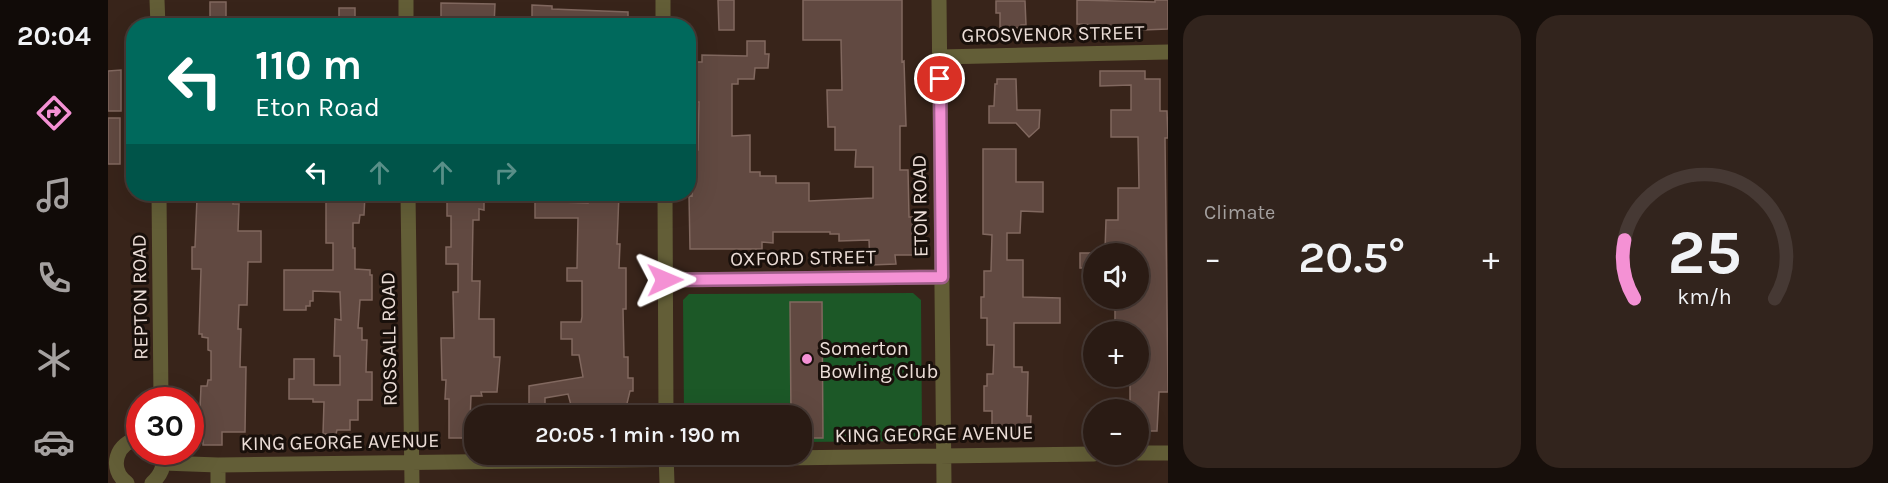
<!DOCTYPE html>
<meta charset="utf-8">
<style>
:root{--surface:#2a1b14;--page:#32241d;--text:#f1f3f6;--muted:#a5a1a0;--line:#463934;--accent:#f491d4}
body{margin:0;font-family:Karla,sans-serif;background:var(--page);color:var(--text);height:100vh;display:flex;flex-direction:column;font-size:22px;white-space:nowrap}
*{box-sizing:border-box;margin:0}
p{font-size:20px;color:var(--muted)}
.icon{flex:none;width:33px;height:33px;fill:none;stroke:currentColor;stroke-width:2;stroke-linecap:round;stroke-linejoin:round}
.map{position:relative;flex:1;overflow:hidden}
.panel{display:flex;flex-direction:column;gap:15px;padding:15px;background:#170f0b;width:720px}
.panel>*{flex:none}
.banner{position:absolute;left:18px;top:18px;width:570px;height:183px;border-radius:24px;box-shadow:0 6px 24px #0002,0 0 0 2px var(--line);background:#00695c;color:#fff;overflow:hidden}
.buttons{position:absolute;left:975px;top:243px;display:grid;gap:12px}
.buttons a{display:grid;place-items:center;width:66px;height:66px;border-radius:50%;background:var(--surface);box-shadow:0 6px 24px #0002,0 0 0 2px var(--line);font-size:30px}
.speed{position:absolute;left:18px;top:387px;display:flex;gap:12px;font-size:30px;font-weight:700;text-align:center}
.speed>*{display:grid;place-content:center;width:78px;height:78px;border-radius:50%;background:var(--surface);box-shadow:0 6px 24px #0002,0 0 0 2px var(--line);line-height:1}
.speed .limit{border:9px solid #d22;background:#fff;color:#111}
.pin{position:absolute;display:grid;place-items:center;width:51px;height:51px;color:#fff;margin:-26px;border:3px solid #fff;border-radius:50%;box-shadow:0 2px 6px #0007}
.me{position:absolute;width:66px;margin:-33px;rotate:89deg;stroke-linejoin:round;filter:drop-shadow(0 0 4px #0008)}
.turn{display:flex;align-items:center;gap:21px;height:126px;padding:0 30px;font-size:27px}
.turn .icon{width:78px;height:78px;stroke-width:2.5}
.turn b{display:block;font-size:42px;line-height:51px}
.lanes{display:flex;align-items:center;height:57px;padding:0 30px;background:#0003;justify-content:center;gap:30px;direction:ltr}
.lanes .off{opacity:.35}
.big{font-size:45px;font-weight:600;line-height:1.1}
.panel .widget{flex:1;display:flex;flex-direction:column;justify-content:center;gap:9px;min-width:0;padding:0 21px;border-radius:24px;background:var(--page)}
.panel .dial{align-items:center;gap:0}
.dial svg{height:156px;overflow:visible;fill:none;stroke:var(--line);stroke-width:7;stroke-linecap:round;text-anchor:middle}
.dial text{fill:var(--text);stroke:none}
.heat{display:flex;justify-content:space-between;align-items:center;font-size:33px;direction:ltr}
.panel .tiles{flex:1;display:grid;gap:15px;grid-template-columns:repeat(2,1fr)}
.trip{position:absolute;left:356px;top:405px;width:348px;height:60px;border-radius:24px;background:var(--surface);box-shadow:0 6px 24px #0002,0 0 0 2px var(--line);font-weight:600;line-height:60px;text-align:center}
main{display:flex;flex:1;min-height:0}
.menu{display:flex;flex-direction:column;width:108px;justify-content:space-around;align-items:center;background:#110b08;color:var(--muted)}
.menu .icon{width:42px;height:42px}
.menu .selected{color:var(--accent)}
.menu b{font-size:27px;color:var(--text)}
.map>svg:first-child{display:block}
.green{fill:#1c5827}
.building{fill:#614941;stroke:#81685f;stroke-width:1.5}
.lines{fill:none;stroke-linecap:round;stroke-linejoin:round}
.minor{stroke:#635e37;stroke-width:15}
.route-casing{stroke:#9f5e8a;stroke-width:15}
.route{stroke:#f491d4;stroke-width:10}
.poi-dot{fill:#f491d4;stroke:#19100b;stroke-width:2}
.labels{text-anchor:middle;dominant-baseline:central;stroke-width:6;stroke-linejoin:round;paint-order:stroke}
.street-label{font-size:20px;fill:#ebddd7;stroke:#19100b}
.poi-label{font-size:20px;fill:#ebddd7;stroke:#19100b;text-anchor:start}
</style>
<main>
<nav class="menu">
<b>20:04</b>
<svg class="icon selected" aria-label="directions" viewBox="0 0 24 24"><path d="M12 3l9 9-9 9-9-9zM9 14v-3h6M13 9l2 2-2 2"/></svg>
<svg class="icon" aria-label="music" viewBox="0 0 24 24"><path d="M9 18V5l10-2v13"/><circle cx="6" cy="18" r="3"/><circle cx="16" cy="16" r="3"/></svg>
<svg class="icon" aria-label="phone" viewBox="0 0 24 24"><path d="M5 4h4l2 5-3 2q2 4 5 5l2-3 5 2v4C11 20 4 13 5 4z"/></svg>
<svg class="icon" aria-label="climate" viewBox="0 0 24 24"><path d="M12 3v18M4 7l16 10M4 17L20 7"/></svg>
<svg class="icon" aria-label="car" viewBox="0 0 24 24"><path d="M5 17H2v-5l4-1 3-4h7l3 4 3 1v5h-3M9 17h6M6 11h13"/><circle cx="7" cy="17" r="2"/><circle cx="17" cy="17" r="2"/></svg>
</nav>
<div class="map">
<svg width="1060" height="483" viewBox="0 0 1060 483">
<rect width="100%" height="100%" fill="#38241a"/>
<!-- green -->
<path class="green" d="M 805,293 L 813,300 L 814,433 L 807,441 L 693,442 L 693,416 L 576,415 L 575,300 L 581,294 Z"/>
<!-- building -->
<path class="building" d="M 610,0 L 626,0 L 626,30 L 611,30 Z
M 695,0 L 794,0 L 794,62 L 796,61 L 798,126 L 792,126 L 792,170 L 800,170 L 801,217 L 805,217 L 807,255 L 787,255 L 788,264 L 762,265 L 761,240 L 731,241 L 731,234 L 722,234 L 722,232 L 665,232 L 665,243 L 654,242 L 654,249 L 582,249 L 581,195 L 584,196 L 584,171 L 587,171 L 587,152 L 590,150 L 591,102 L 587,102 L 587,79 L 584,79 L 584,62 L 594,62 L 594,55 L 639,56 L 639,41 L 657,41 L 657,54 L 661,54 L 660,68 L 647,68 L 646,79 L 630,79 L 630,84 L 624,84 L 624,136 L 642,135 L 642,172 L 652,172 L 652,176 L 668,176 L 668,183 L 701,183 L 701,201 L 765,198 L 765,167 L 747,167 L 748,150 L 727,150 L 727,127 L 720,127 L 719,90 L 734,90 L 733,40 L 695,40 Z
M 969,0 L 1047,2 L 1047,0 L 1060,0 L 1060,29 L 1008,31 L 1008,26 L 969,24 Z
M 888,1 L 917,1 L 918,25 L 913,25 L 913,28 L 892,27 L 892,13 L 888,13 Z
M 102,2 L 118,2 L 118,26 L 102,26 Z
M 333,3 L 387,4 L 386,26 L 338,26 L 338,17 L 333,17 Z
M 424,5 L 444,6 L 444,9 L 520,12 L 520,26 L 424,26 Z
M 231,8 L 247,8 L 247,26 L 231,26 Z
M 13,70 L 13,111 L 0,111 L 0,71 Z
M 992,71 L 1037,71 L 1037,79 L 1052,79 L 1052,111 L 1059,111 L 1060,138 L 1057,138 L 1060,392 L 1051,392 L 1049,431 L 1030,431 L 1030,410 L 1022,410 L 1022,376 L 1030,376 L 1030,332 L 1007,332 L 1007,298 L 1030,298 L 1030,250 L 997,250 L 998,220 L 1010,220 L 1010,188 L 1031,188 L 1030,137 L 1003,137 L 1003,110 L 1023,110 L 1023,85 L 992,86 Z
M 889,79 L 908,79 L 909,110 L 932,110 L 931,128 L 921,137 L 908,123 L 881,123 L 881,106 L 886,106 L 887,84 L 889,84 Z
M 0,118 L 12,118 L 12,164 L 0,164 Z
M 875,149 L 908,149 L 908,182 L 935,182 L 935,212 L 913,211 L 912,233 L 899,233 L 899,260 L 915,260 L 915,297 L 952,298 L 952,323 L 906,323 L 906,367 L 914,367 L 914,372 L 920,372 L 919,416 L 923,416 L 922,436 L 884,435 L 884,411 L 876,411 L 876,386 L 879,386 L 879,374 L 885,374 L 886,345 L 879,345 L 879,318 L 873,318 L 873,297 L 876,297 L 876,271 L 883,271 L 884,235 L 875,234 Z
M 102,194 L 126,194 L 125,204 L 131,204 L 130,231 L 153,231 L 153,262 L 140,262 L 139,305 L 131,305 L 130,329 L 133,329 L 132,367 L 138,367 L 137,432 L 114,432 L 114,445 L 95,445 L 95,431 L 91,431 L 93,386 L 99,386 L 100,380 L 103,380 L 103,351 L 100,350 L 100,338 L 94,337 L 94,334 L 91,334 L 93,269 L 84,269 L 84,247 L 87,247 L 89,198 L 102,199 Z
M 228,194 L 257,194 L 256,215 L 252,215 L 251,223 L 245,223 L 245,248 L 247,248 L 247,269 L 262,270 L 262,275 L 264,275 L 264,300 L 252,300 L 250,328 L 254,328 L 254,340 L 259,340 L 258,372 L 264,372 L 264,400 L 250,400 L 250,420 L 242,420 L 242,430 L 229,430 L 228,434 L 215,434 L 216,402 L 205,402 L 205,399 L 181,399 L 181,379 L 186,379 L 186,359 L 206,359 L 206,385 L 232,385 L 232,356 L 226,356 L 227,319 L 233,320 L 232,292 L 205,291 L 205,301 L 202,301 L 202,306 L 198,306 L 198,310 L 176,310 L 176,270 L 225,270 L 225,243 L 218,243 L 218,195 L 228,195 Z
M 347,194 L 376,194 L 376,210 L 371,209 L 371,220 L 365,220 L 364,278 L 364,281 L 372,281 L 371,319 L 386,319 L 386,357 L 392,357 L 389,392 L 373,392 L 374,396 L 363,396 L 362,421 L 366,421 L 366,438 L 341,438 L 341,399 L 337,399 L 338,380 L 334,380 L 333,338 L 346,338 L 345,292 L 350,292 L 350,264 L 338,264 L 338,247 L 343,247 L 343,216 L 339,216 L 339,202 L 347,202 Z
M 427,194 L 453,195 L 453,202 L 480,203 L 480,194 L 511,194 L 509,244 L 512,244 L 511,268 L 518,268 L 518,309 L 515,309 L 516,357 L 520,357 L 520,378 L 525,378 L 525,391 L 522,391 L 516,416 L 466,416 L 460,394 L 437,398 L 437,416 L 421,416 L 421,386 L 475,377 L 471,355 L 464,355 L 464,339 L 453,339 L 453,322 L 473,322 L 474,317 L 474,281 L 459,281 L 459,268 L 469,268 L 470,218 L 427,218 Z
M 972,253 L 986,253 L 986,268 L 972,268 Z
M 682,302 L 714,302 L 715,438 L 693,438 L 693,416 L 683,416 Z"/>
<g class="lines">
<!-- minor -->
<path class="minor" d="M 49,0 L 50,26
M 298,0 L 298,26
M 555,0 L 555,26
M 831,0 L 836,483
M 832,57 L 1060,52
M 51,194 L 53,400
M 300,194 L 304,483
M 557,194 L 558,416
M 557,280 L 834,277
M 1030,453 L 1060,453
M 558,454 L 559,483
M 55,463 L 110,465 L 986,454
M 110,465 L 110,483
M 19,483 C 0,469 8,441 32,439
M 44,483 C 54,474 58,464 52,452"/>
</g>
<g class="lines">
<!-- route casing -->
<g class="route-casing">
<path id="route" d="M 557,280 L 834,277 L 832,79"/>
</g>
<!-- route -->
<use href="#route" class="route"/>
</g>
<!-- markers -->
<circle class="poi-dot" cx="699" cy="359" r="6"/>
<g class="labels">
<!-- street labels -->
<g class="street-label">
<text transform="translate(945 34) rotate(-1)">GROSVENOR STREET</text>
<text transform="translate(812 206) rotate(-91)">ETON ROAD</text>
<text transform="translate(695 258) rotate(-1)">OXFORD STREET</text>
<text transform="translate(32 297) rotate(-91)">REPTON ROAD</text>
<text transform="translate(281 339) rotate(-91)">ROSSALL ROAD</text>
<text transform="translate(826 434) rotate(-1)">KING GEORGE AVENUE</text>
<text transform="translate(232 442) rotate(-1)">KING GEORGE AVENUE</text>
</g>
<!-- poi labels -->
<g class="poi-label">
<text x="711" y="348">Somerton<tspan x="711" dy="23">Bowling Club</tspan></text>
</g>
</g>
</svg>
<div class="buttons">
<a><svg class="icon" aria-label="sound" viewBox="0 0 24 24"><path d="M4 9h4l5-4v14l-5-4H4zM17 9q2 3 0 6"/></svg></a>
<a>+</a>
<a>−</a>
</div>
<div class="speed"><div class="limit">30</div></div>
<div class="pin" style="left:832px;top:79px;background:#d93025"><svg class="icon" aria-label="arrive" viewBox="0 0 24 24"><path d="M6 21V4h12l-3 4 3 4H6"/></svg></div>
<svg class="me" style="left:557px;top:280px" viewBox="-20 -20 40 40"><path d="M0-17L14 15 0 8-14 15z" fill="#f491d4" stroke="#fff" stroke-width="4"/></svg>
<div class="trip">20:05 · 1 min · 190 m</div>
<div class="banner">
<div class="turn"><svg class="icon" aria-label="left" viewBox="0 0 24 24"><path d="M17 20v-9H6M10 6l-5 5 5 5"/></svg><div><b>110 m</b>Eton Road</div></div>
<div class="lanes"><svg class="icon" aria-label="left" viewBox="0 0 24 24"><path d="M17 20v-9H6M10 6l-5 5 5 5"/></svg><svg class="icon off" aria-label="ahead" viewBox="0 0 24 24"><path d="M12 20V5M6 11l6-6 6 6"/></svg><svg class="icon off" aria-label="ahead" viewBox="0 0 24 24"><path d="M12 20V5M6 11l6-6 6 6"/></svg><svg class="icon off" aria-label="right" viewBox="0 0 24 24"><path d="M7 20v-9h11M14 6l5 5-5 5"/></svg></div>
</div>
</div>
<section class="panel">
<div class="tiles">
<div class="widget"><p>Climate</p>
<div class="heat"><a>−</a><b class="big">20.5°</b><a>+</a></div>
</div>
<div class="widget dial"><svg viewBox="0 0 100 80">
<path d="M14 69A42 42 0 1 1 86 69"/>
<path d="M14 69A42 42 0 0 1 9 39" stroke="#f491d4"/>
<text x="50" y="56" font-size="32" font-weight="700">25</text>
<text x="50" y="72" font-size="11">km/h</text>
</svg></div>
</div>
</section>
</main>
